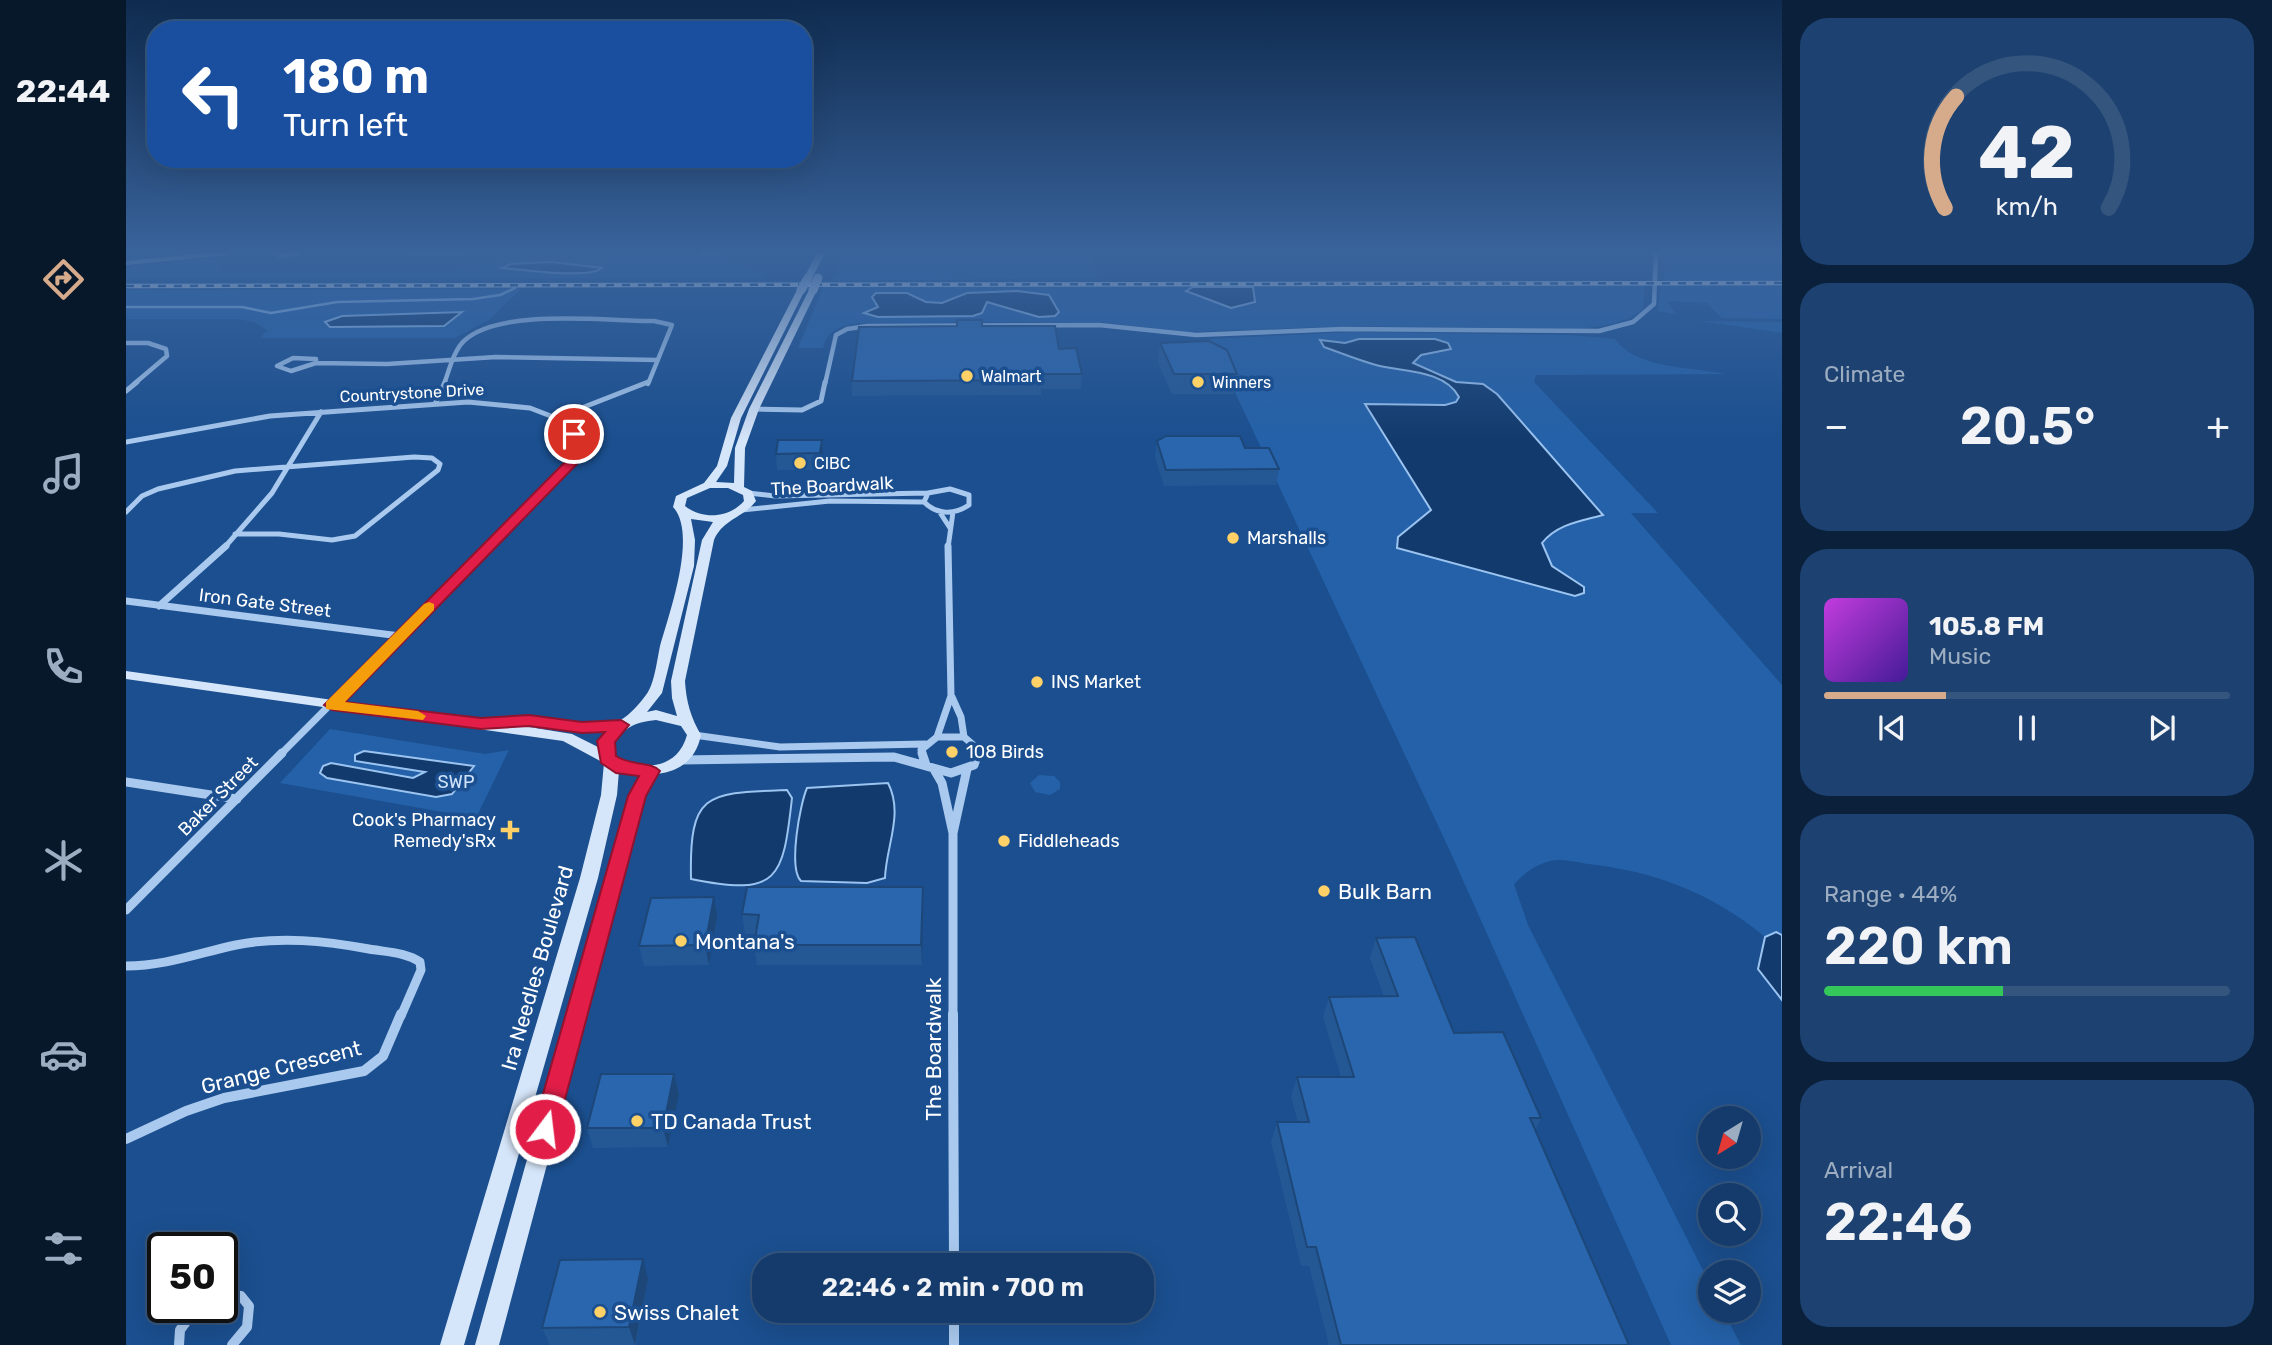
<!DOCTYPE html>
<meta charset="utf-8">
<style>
:root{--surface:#143b6b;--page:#1d4271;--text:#f1f3f6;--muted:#9dadc1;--line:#33557e;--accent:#d6ab8b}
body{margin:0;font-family:Rubik,sans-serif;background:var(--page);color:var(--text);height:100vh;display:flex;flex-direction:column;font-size:26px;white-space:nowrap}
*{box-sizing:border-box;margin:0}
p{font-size:23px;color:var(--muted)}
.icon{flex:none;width:38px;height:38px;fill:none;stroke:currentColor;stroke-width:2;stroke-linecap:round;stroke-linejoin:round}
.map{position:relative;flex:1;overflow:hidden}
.sheet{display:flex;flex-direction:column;gap:18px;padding:18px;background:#0b203b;width:490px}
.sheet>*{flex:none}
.banner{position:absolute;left:21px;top:21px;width:665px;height:147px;border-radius:28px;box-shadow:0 7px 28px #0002,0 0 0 2px var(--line);background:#1a4fa0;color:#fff;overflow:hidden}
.needle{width:46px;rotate:217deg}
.tools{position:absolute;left:1572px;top:1106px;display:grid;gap:14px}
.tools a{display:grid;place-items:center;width:63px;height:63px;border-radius:50%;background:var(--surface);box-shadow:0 7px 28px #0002,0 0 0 2px var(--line);font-size:35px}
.speed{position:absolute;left:21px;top:1232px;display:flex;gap:14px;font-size:35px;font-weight:700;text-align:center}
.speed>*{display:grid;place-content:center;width:91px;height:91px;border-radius:50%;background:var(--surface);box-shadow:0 7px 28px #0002,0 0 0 2px var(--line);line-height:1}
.speed .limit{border:4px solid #111;border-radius:10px;background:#fff;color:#111}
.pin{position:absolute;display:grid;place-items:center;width:60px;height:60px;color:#fff;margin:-30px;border:4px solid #fff;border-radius:50%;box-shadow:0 2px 7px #0007}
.me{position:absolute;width:77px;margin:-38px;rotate:15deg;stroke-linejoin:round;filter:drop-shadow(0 0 5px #0008)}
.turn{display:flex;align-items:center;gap:24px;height:147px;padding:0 21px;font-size:32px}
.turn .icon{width:91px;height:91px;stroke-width:2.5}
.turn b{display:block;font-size:49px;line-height:60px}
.big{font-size:52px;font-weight:600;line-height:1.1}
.sheet .card{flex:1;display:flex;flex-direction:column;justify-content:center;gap:10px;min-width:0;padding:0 24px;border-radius:28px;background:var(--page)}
.sheet .dial{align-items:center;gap:0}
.dial svg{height:182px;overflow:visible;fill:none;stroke:var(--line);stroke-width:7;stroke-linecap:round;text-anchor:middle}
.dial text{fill:var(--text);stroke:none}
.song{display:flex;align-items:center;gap:21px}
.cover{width:84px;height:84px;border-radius:10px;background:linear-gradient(135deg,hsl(290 70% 55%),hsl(260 70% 35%))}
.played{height:7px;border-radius:4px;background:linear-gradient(90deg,var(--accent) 30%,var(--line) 30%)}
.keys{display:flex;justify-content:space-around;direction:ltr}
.heat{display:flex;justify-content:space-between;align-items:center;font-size:38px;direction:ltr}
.charge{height:10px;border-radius:5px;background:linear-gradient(90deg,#34c759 44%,var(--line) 0)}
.trip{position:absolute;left:626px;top:1253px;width:402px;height:70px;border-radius:28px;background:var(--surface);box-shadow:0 7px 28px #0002,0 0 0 2px var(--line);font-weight:600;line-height:70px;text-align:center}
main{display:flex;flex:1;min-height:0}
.dock{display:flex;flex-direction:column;width:126px;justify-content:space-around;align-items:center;background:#08182b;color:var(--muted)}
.dock .icon{width:49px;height:49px}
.dock .active{color:var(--accent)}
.dock b{font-size:32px;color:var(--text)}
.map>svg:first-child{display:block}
.green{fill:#2461a8;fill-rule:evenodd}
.water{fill:#123a6d;stroke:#9cc4f0;stroke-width:2}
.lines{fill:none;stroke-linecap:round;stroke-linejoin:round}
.stream{stroke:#9cc4f0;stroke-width:2.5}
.street-far4{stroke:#a9c9ee;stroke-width:4.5}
.street-far3{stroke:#a9c9ee;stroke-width:5}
.street-far2{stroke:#a9c9ee;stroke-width:7}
.street-far1{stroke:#a9c9ee;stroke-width:9}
.street{stroke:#a9c9ee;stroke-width:10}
.secondary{fill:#d6e6fa;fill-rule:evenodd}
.rail-casing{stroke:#fff;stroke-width:4.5}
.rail{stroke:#1b4f8f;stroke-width:2.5;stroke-dasharray:8;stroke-linecap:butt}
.secondary-bridge{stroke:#d6e6fa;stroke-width:9}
.wall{fill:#245895}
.shaded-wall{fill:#1d4779}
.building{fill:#2a66ad;stroke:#1d4779;stroke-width:2}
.route{fill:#e11d48;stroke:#92132f;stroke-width:2}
.slow{fill:#f59e0b}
.poi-dot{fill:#ffd166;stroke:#1b4f8f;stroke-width:2.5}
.labels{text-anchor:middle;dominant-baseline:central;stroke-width:7;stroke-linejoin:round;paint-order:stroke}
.far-poi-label{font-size:16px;fill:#fff;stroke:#1b4f8f;text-anchor:start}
.far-street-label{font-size:16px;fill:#fff;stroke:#1b4f8f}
.street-label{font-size:18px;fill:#fff;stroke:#1b4f8f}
.poi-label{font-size:18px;fill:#fff;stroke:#1b4f8f;text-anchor:start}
.park-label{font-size:18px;fill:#cfe3fa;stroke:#1b4f8f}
.near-poi-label{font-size:21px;fill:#fff;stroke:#1b4f8f;text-anchor:start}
.near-street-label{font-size:21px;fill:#fff;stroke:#1b4f8f}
</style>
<main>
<nav class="dock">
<b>22:44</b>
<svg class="icon active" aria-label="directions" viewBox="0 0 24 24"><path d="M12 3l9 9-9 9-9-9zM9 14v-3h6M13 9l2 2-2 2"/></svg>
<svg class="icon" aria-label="music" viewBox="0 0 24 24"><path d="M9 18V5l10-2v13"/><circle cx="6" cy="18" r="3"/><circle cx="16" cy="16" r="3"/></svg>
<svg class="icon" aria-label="phone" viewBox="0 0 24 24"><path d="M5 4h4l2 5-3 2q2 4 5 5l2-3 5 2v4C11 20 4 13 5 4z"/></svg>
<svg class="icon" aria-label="climate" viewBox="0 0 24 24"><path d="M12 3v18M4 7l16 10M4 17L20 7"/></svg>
<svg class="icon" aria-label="car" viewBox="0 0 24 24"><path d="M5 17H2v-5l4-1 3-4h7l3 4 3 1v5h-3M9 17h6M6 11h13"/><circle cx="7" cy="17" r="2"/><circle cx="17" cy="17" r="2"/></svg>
<svg class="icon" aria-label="filters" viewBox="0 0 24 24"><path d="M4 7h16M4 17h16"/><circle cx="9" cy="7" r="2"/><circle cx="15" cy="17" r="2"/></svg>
</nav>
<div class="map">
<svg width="1656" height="1345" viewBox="0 0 1656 1345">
<rect width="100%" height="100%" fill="#1b4f8f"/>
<!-- green -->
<path class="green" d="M 494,253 L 589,256 L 641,273 L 636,278 L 0,278 L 0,267 L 90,258 L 97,271 L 326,270 L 398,255 L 483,261 Z
M 720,253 L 965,253 L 972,278 L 705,281 Z
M 1540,253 L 1656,253 L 1656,280 L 1537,281 Z
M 1534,283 L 1656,283 L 1656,319 L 1596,318 L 1581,303 L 1541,301 L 1550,314 L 1532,311 Z
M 1518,284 L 1517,309 C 1499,324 1476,326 1453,329 L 1224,326 L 1060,332 L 975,322 L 732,323 C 714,326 702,329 697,348 L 672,348 L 698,285 Z
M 395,289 L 364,319 L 329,338 L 134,338 L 141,330 L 128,322 L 111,319 L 0,319 L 0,290 Z
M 1574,321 L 1656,322 L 1656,333 Z
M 1227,332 L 1443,335 L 1489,339 C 1510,369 1566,367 1599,374 L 1410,375 L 1408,382 L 1532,513 L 1505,513 L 1656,685 L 1656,1000 L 1632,969 L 1639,937 C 1588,894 1528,871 1462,864 C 1450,862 1435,858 1424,861 C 1409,865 1399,873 1388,884 L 1402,925 L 1584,1284 L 1584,1311 L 1597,1311 L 1615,1345 L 1545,1345 L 1323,849 L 1084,339 ZM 1195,341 L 1324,349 L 1295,355 L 1286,363 L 1330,382 L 1337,382 L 1477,514 C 1455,523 1432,523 1416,543 L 1426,566 L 1458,587 L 1272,537 L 1305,510 L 1240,404 L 1319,405 L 1330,402 L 1333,397 C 1318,369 1276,372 1250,365 C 1232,360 1215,353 1198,347 Z
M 204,729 L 359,754 L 383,750 L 350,818 L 154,783 Z
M 913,775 L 928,776 L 934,782 L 934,789 L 924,795 L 909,792 L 904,783 Z"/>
<!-- water -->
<path class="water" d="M 425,262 L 476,268 C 462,279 397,270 376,268 L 385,264 Z
M 1067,287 L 1127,287 L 1129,302 L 1105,308 L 1060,291 Z
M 891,291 L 923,295 L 933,312 L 929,316 L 913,317 L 861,302 L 856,313 L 847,316 L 752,317 L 738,313 L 752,307 L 746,297 L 750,293 L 781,293 L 800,302 L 816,303 L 841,293 Z
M 336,312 L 318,326 L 204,327 L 199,322 L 216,316 Z
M 1233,339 L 1309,339 L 1322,343 L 1325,349 L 1295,355 L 1287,363 L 1330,382 L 1357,384 L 1371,394 L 1477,515 C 1455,521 1431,524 1416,543 L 1426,566 L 1458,587 L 1458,593 L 1449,596 L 1271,548 L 1272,537 L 1305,510 L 1239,404 L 1319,405 L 1330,402 L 1333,397 C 1318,369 1275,372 1250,365 C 1232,360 1215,353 1198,347 L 1194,340 L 1219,343 Z
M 238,751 L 348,766 L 326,794 L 310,797 L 201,778 L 194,773 L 197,766 L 205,763 L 287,778 L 299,772 L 229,761 L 229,755 Z
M 762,783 C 778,814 760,846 759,878 L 741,883 L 675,881 C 662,868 674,804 681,788 Z
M 661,790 L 666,798 C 657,879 653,897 565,879 C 563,791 581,793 661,790 Z
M 1650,932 L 1656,935 L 1656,1000 L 1632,969 L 1639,937 Z"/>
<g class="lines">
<!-- stream -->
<path class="stream" d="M 0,307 L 116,307 L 145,313 L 211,302 L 347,299 L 374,295 L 389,288"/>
<!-- street-far4 -->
<path class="street-far4" d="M 148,253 L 155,256 L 173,253
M 285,253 L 340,253
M 575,253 L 592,253
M 0,343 L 22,343 L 40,349 L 41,356 L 8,384
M 167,358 L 190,359 L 190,363 L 165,371 L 151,366 Z
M 190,363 L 261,364 L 370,357 L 532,360
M 318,384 C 323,371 328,349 339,340 C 375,308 479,321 528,321 L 546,325 L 522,384
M 699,384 L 710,335 L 721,329 L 741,326 L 973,325 L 1070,335 L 1216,329 L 1473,331 L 1507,322 L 1528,304 L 1530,253"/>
<!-- street-far3 -->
<path class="street-far3" d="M 0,391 L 11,382
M 309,404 L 319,382
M 628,409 L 676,410 L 695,401 L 699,382
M 430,418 L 522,382
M 0,442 L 144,416 L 342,402 L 404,408 L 430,418 L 448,434 L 450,447 L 447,461 L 361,548
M 824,489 L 843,495 L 843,505 C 828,515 811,515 798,502 L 802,493 Z
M 622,493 L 649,496 L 802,493
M 616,510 L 704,501 L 798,502
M 813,511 L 824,528
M 0,512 L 16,496 L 32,489 L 109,471 L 288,457 L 306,458 L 314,464 L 312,470 L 229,536 L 206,540 L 153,534 L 109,534
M 98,548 L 146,493 L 195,412
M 822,548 L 827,512"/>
<!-- street-far2 -->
<path class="street-far2" d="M 0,601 L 274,636
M 33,606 L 100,546
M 826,697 L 835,717 L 838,737
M 568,735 L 654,747 L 799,744
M 811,737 L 825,696 L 822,546
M 154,755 L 362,546
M 797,755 L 795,750 L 811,737 L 838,737 L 853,750 L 851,755"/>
<!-- street-far1 -->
<path class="street-far1" d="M 796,753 L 800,765
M 555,760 L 768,757 L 825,773 L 848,765 L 852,753
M 809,771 L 816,783 L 827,833
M 0,782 L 111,799
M 0,910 L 156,753
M 0,966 C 39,966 73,953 110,945 C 154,936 199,941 243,949 C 259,952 280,952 294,962 L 295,970 L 275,1016
M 827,1016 L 827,833 L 841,769"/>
<!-- street -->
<path class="street" d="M 827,1014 L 828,1265
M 0,1139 L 60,1111 L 98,1098 L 238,1071 L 257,1056 L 275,1014
M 96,1294 L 115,1296 L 123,1306 L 121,1327 L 106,1345
M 828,1311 L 828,1345
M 53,1345 L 54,1330 L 71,1307"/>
<!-- secondary -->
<path class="secondary" d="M 79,253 L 105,253 L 101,255 L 0,265 L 0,261 Z
M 691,253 L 699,253 L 685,280 L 679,280 L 678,278 Z
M 672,288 L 679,290 L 615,418 L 601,466 L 590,482 L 608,483 L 609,448 L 623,409 L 683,290 L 690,288 L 691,290 L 633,409 L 619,448 L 618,487 L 626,491 L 630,501 C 617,518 597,519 588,540 L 559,681 C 560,701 565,718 575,735 C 570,759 555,771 531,774 L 519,796 L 373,1345 L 349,1345 L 503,796 L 515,775 L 493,771 L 491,795 L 472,878 L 338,1345 L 314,1345 L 454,878 L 475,795 L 478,763 L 437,741 L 0,679 L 0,671 L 365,722 C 393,704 461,734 496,719 C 504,715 517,700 522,692 C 529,680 531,660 534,646 C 543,614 572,534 547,507 L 550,496 L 578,483 L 591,466 L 605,418 ZM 584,488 L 602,488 L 617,495 L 618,501 C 603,518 577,520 559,506 L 561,498 ZM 565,519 L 587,522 L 576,540 L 545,681 L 546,698 L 551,716 L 530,710 L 521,712 L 536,693 L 568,566 L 569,540 ZM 530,720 L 555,726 L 561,735 C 552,768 520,771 492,760 L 487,750 C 492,729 509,722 530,720 ZM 397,726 L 456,733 L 480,731 L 472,747 L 446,734 Z"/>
<!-- rail casing -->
<g class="rail-casing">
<path id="rail" d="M 0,286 L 1656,283"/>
</g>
<!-- rail -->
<use href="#rail" class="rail"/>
<!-- secondary-bridge -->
<path class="secondary-bridge" d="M 675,290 L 682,278
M 687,290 L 692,278"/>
</g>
<!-- wall -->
<path class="wall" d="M 856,326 L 933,349 L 956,374 L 955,389 L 915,389 L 915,395 L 726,396 L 726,381 Z
M 1034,343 L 1111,374 L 1108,394 L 1046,394 L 1032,363 Z
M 696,440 L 697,455 L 695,470 L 651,470 L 650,454 Z
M 1031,441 L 1119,448 L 1153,469 L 1150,485 L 1038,486 L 1029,457 Z
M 797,887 L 796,965 L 631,965 L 628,945 L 630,934 L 619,934 L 616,914 Z
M 591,917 L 583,965 L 518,966 L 513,946 Z
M 1250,938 L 1328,1033 L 1415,1118 L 1409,1130 L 1503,1345 L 1203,1345 L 1183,1266 L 1175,1266 L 1145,1142 L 1151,1122 L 1172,1122 L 1165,1097 L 1171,1077 L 1215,1077 L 1197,1017 L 1203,997 L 1258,997 L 1244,958 Z
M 548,1074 L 553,1094 L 542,1147 L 467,1148 L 461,1128 Z
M 522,1279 L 510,1345 L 424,1345 L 416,1328 Z"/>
<!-- shaded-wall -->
<path class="shaded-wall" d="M 696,440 L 697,455 L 695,470 L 694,453 Z
M 797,887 L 797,907 L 796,965 L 795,945 Z
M 588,897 L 591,917 L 583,965 L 579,945 Z
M 548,1074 L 553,1094 L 542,1147 L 537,1128 Z
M 517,1259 L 522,1279 L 509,1345 L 503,1327 Z"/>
<!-- building -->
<path class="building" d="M 831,320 L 856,320 L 856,326 L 929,326 L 933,349 L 950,348 L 956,374 L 915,374 L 916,380 L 726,381 L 733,327 L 831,326 Z
M 1083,341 L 1101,350 L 1111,374 L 1048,374 L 1034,343 Z
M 1040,436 L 1114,436 L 1119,448 L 1143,448 L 1153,469 L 1040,470 L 1031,441 Z
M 652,440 L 696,440 L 694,453 L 650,454 Z
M 621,887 L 797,887 L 795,945 L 628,945 L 633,915 L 616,914 Z
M 588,897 L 579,945 L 513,946 L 525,898 Z
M 1289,937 L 1328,1033 L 1377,1032 L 1415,1118 L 1404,1118 L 1503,1345 L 1215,1345 L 1190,1247 L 1181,1247 L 1151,1122 L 1183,1122 L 1171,1077 L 1228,1077 L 1203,997 L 1272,996 L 1250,938 Z
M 475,1074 L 548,1074 L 537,1128 L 461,1128 Z
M 517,1259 L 503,1327 L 416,1328 L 434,1260 Z"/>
<!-- sky -->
<linearGradient id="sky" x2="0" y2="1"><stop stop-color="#0f2b4f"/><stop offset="0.57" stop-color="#39639b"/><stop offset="1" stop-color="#39639b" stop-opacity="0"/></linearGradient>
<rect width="1656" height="441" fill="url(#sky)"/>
<!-- route -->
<path class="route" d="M 443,431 L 454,434 L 456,447 L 451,464 L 219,702 L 355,718 L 403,715 L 456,722 L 495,720 L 503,725 L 489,742 L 490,756 C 504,766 525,761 534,771 L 520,796 L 431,1129 L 428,1137 L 419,1140 L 411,1137 L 407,1129 L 502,796 L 513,776 L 490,773 L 475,763 L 471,741 L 479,732 L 456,733 L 403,726 L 355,729 L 206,710 L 198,705 L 441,460 Z"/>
<!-- slow -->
<path class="slow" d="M 303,602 L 308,604 L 308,610 L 219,702 L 292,711 L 300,716 L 297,720 L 200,709 L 200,702 L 298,604 Z"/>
<!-- markers -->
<g class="poi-dot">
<circle cx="841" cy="376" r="7"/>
<circle cx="1072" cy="382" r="7"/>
<circle cx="674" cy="463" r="7"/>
<circle cx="1107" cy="538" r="7"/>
<circle cx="911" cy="682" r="7"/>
<circle cx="826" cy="752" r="7"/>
<path d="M380.5 819.5h7v7h7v7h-7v7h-7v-7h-7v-7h7z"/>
<circle cx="878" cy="841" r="7"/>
<circle cx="1198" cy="891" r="7"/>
<circle cx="555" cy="941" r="7"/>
<circle cx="511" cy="1121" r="7"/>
<circle cx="474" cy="1312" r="7"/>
</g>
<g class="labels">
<!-- far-poi labels -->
<g class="far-poi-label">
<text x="855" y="376">Walmart</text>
<text x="1086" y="382">Winners</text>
<text x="688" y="463">CIBC</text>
</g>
<!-- far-street labels -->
<g class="far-street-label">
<text transform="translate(286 393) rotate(-3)">Countrystone Drive</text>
</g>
<!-- street labels -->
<g class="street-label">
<text transform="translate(706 486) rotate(-3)">The Boardwalk</text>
<text transform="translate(139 603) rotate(7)">Iron Gate Street</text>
<text transform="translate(92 796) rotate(-45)">Baker Street</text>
</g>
<!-- poi labels -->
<g class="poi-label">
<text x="1121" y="538">Marshalls</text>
<text x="925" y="682">INS Market</text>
<text x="840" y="752">108 Birds</text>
<text x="370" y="820" text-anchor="end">Cook's Pharmacy<tspan x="370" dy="21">Remedy'sRx</tspan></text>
<text x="892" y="841">Fiddleheads</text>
</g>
<!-- park labels -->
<g class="park-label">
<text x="330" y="782">SWP</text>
</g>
<!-- near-poi labels -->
<g class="near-poi-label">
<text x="1212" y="891">Bulk Barn</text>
<text x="569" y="941">Montana's</text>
<text x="525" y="1121">TD Canada Trust</text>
<text x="488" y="1312">Swiss Chalet</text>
</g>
<!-- near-street labels -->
<g class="near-street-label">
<text transform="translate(411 968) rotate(-74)">Ira Needles Boulevard</text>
<text transform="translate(807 1049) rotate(-90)">The Boardwalk</text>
<text transform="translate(155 1067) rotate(-14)">Grange Crescent</text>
</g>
</g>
</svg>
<div class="tools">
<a><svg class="needle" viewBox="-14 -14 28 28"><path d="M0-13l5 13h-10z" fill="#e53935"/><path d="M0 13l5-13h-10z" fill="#9dadc1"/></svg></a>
<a><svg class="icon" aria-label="search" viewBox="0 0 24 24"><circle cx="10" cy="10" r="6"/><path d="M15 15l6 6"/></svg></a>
<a><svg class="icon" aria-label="layers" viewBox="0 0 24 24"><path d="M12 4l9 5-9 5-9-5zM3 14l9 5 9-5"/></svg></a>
</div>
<div class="speed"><div class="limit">50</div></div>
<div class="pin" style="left:448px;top:434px;background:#d93025"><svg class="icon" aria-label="arrive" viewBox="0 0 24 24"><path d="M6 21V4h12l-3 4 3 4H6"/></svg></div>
<svg class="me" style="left:419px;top:1129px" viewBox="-20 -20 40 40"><circle r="17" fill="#e11d48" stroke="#fff" stroke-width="3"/><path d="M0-11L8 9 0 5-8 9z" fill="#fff"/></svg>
<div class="trip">22:46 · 2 min · 700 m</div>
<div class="banner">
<div class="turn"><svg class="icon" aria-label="left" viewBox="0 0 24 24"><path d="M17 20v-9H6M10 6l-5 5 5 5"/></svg><div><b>180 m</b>Turn left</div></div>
</div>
</div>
<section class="sheet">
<div class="card dial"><svg viewBox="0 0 100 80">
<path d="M14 69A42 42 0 1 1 86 69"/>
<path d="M14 69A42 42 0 0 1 19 20" stroke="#d6ab8b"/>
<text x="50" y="56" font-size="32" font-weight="700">42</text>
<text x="50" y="72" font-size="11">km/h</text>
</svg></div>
<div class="card"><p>Climate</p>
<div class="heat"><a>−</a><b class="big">20.5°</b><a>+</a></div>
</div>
<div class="card">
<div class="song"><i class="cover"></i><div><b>105.8 FM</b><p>Music</p></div></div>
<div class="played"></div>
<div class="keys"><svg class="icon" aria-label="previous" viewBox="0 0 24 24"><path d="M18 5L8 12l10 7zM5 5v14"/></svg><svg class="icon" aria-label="pause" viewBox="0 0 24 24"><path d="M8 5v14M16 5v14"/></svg><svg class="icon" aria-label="next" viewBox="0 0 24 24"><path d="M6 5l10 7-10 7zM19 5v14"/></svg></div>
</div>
<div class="card"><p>Range · 44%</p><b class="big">220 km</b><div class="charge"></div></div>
<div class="card"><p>Arrival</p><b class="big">22:46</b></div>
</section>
</main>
